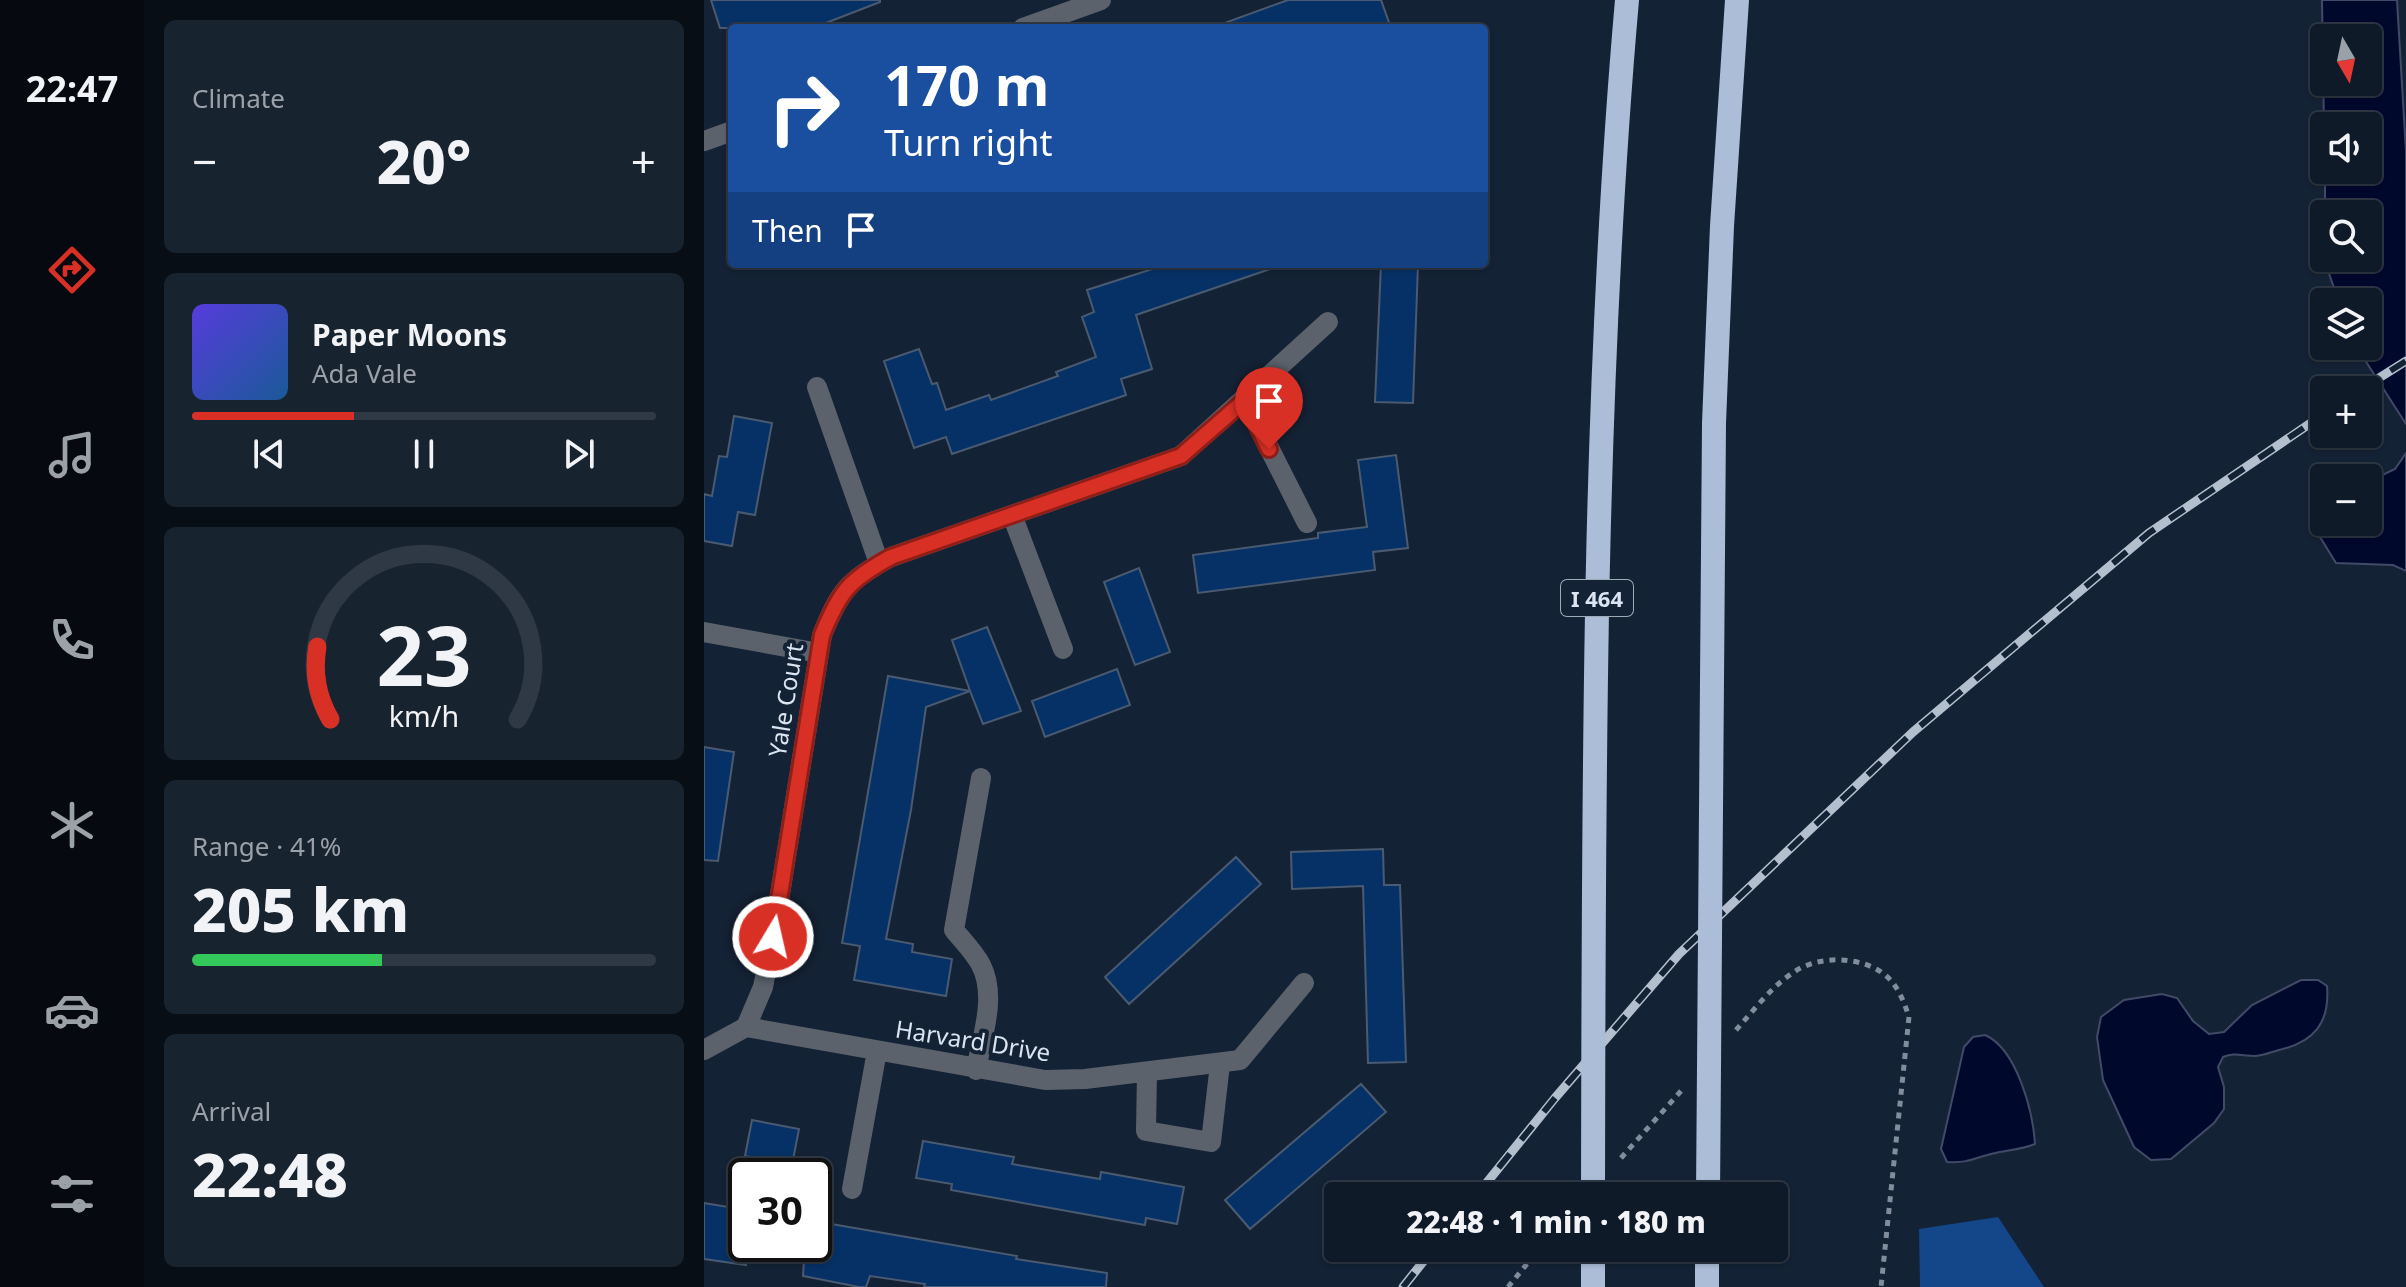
<!DOCTYPE html>
<meta charset="utf-8">
<style>
:root{--surface:#0f1a28;--page:#182330;--text:#f1f3f6;--muted:#9ba1a8;--line:#2f3845;--accent:#d93025}
body{margin:0;font-family:"Noto Sans",sans-serif;background:var(--page);color:var(--text);height:100vh;display:flex;flex-direction:column;font-size:30px;white-space:nowrap}
*{box-sizing:border-box;margin:0}
p{font-size:26px;color:var(--muted)}
.icon{flex:none;width:44px;height:44px;fill:none;stroke:currentColor;stroke-width:2;stroke-linecap:round;stroke-linejoin:round}
.map{position:relative;flex:1;overflow:hidden}
.side{display:flex;flex-direction:column;gap:20px;padding:20px;background:#080e16;width:560px}
.side>*{flex:none}
.hud{position:absolute;left:24px;top:24px;width:760px;height:244px;border-radius:8px;box-shadow:0 2px 6px #0004,0 0 0 2px var(--line);background:#1a4fa0;color:#fff;overflow:hidden}
.needle{width:52px;rotate:171deg}
.fabs{position:absolute;left:1606px;top:24px;display:grid;gap:16px}
.fabs a{display:grid;place-items:center;width:72px;height:72px;border-radius:8px;background:var(--surface);box-shadow:0 2px 6px #0004,0 0 0 2px var(--line);font-size:40px}
.speed{position:absolute;left:24px;top:1158px;display:flex;gap:16px;font-size:40px;font-weight:700;text-align:center}
.speed>*{display:grid;place-content:center;width:104px;height:104px;border-radius:50%;background:var(--surface);box-shadow:0 2px 6px #0004,0 0 0 2px var(--line);line-height:1}
.speed .limit{border:4px solid #111;border-radius:12px;background:#fff;color:#111}
.pin{position:absolute;display:grid;place-items:center;width:68px;height:68px;color:#fff;margin:-82px -34px;border-radius:50% 50% 50% 0;rotate:-45deg;box-shadow:0 0 8px #0007}
.pin .icon{rotate:45deg}
.me{position:absolute;width:88px;margin:-44px;rotate:9deg;stroke-linejoin:round;filter:drop-shadow(0 0 6px #0008)}
.turn{display:flex;align-items:center;gap:28px;height:168px;padding:0 24px;font-size:36px}
.turn .icon{width:104px;height:104px;stroke-width:2.5}
.turn b{display:block;font-size:56px;line-height:68px}
.then{display:flex;align-items:center;height:76px;padding:0 24px;background:#0003;gap:16px;font-size:30px}
.big{font-size:60px;font-weight:800;line-height:1.1}
.side .card{flex:1;display:flex;flex-direction:column;justify-content:center;gap:12px;min-width:0;padding:0 28px;border-radius:12px;background:var(--page)}
.side .dial{align-items:center;gap:0}
.dial svg{height:208px;overflow:visible;fill:none;stroke:var(--line);stroke-width:7;stroke-linecap:round;text-anchor:middle}
.dial text{fill:var(--text);stroke:none}
.song{display:flex;align-items:center;gap:24px}
.cover{width:96px;height:96px;border-radius:12px;background:linear-gradient(135deg,hsl(250 70% 55%),hsl(210 70% 35%))}
.played{height:8px;border-radius:4px;background:linear-gradient(90deg,var(--accent) 35%,var(--line) 35%)}
.keys{display:flex;justify-content:space-around;direction:ltr}
.heat{display:flex;justify-content:space-between;align-items:center;font-size:44px;direction:ltr}
.charge{height:12px;border-radius:6px;background:linear-gradient(90deg,#34c759 41%,var(--line) 0)}
.trip{position:absolute;left:620px;top:1182px;width:464px;height:80px;border-radius:8px;background:var(--surface);box-shadow:0 2px 6px #0004,0 0 0 2px var(--line);font-weight:800;line-height:80px;text-align:center}
main{display:flex;flex:1;min-height:0}
.menu{display:flex;flex-direction:column;width:144px;justify-content:space-around;align-items:center;background:#060a10;color:var(--muted)}
.menu .icon{width:56px;height:56px}
.menu .active{color:var(--accent)}
.menu b{font-size:36px;color:var(--text)}
.map>svg:first-child{display:block}
.green{fill:#134789}
.water{fill:#00082c;stroke:#424a67;stroke-width:2;fill-rule:evenodd}
.building{fill:#063166;stroke:#4a5a70;stroke-width:2}
.lines{fill:none;stroke-linecap:round;stroke-linejoin:round}
.path{stroke:#818d9c;stroke-width:5;stroke-dasharray:6 6;stroke-linecap:butt}
.minor{stroke:#5b626c;stroke-width:20}
.highway{stroke:#abbdd7;stroke-width:24}
.rail-casing{stroke:#b4bfcd;stroke-width:9}
.rail{stroke:#142235;stroke-width:6;stroke-dasharray:18;stroke-linecap:butt}
.highway-bridge{stroke:#abbdd7;stroke-width:24}
.route-casing{stroke:#8d1f18;stroke-width:20}
.route{stroke:#d93025;stroke-width:14}
.labels{text-anchor:middle;dominant-baseline:central;stroke-width:8;stroke-linejoin:round;paint-order:stroke}
.shield{fill:#142235;stroke:#9faab9;stroke-width:2}
.shield-label{font-size:22px;font-weight:bold;fill:#dbe5f2}
.street-label{font-size:24px;fill:#dbe5f2;stroke:#142235}
</style>
<main>
<nav class="menu">
<b>22:47</b>
<svg class="icon active" aria-label="directions" viewBox="0 0 24 24"><path d="M12 3l9 9-9 9-9-9zM9 14v-3h6M13 9l2 2-2 2"/></svg>
<svg class="icon" aria-label="music" viewBox="0 0 24 24"><path d="M9 18V5l10-2v13"/><circle cx="6" cy="18" r="3"/><circle cx="16" cy="16" r="3"/></svg>
<svg class="icon" aria-label="phone" viewBox="0 0 24 24"><path d="M5 4h4l2 5-3 2q2 4 5 5l2-3 5 2v4C11 20 4 13 5 4z"/></svg>
<svg class="icon" aria-label="climate" viewBox="0 0 24 24"><path d="M12 3v18M4 7l16 10M4 17L20 7"/></svg>
<svg class="icon" aria-label="car" viewBox="0 0 24 24"><path d="M5 17H2v-5l4-1 3-4h7l3 4 3 1v5h-3M9 17h6M6 11h13"/><circle cx="7" cy="17" r="2"/><circle cx="17" cy="17" r="2"/></svg>
<svg class="icon" aria-label="filters" viewBox="0 0 24 24"><path d="M4 7h16M4 17h16"/><circle cx="9" cy="7" r="2"/><circle cx="15" cy="17" r="2"/></svg>
</nav>
<section class="side">
<div class="card"><p>Climate</p>
<div class="heat"><a>−</a><b class="big">20°</b><a>+</a></div>
</div>
<div class="card">
<div class="song"><i class="cover"></i><div><b>Paper Moons</b><p>Ada Vale</p></div></div>
<div class="played"></div>
<div class="keys"><svg class="icon" aria-label="previous" viewBox="0 0 24 24"><path d="M18 5L8 12l10 7zM5 5v14"/></svg><svg class="icon" aria-label="pause" viewBox="0 0 24 24"><path d="M8 5v14M16 5v14"/></svg><svg class="icon" aria-label="next" viewBox="0 0 24 24"><path d="M6 5l10 7-10 7zM19 5v14"/></svg></div>
</div>
<div class="card dial"><svg viewBox="0 0 100 80">
<path d="M14 69A42 42 0 1 1 86 69"/>
<path d="M14 69A42 42 0 0 1 9 41" stroke="#d93025"/>
<text x="50" y="56" font-size="32" font-weight="700">23</text>
<text x="50" y="72" font-size="11">km/h</text>
</svg></div>
<div class="card"><p>Range · 41%</p><b class="big">205 km</b><div class="charge"></div></div>
<div class="card"><p>Arrival</p><b class="big">22:48</b></div>
</section>
<div class="map">
<svg width="1702" height="1287" viewBox="0 0 1702 1287">
<rect width="100%" height="100%" fill="#142235"/>
<!-- green -->
<path class="green" d="M 1294,1217 L 1340,1287 L 1216,1287 L 1215,1229 Z"/>
<!-- water -->
<path class="water" d="M 1618,0 L 1693,0 L 1702,152 L 1702,424 L 1652,346 L 1664,346 L 1664,302 L 1635,302 L 1622,265 L 1622,258 L 1664,258 L 1664,214 L 1621,214 L 1621,170 L 1664,170 L 1664,126 L 1620,126 L 1620,130 ZM 1620,38 L 1664,38 L 1664,82 L 1620,82 Z
M 1702,453 L 1702,571 L 1689,565 L 1632,563 L 1616,537 L 1623,522 L 1664,522 L 1664,482 L 1691,469 Z
M 1597,980 L 1614,980 L 1623,986 C 1626,1023 1610,1042 1575,1050 C 1567,1052 1559,1056 1550,1056 C 1539,1056 1530,1052 1519,1057 L 1514,1067 L 1520,1087 L 1520,1109 L 1510,1123 L 1467,1159 L 1447,1160 L 1430,1147 L 1399,1080 L 1393,1037 L 1397,1017 L 1420,1000 L 1458,994 L 1473,998 L 1489,1021 L 1505,1034 L 1520,1032 L 1548,1005 Z
M 1281,1035 C 1313,1049 1329,1112 1331,1144 C 1316,1150 1302,1150 1287,1154 C 1267,1159 1265,1163 1243,1162 L 1237,1149 L 1260,1047 L 1269,1037 Z"/>
<!-- building -->
<path class="building" d="M 7,0 L 176,0 L 176,2 L 109,28 L 16,28 Z
M 584,0 L 677,0 L 687,28 L 516,28 L 515,25 Z
M 464,264 L 568,264 L 569,268 L 432,315 L 448,369 L 417,379 L 422,395 L 248,454 L 242,437 L 210,448 L 180,361 L 215,349 L 228,384 L 233,383 L 242,410 L 285,395 L 287,400 L 354,376 L 352,372 L 392,357 L 378,317 L 390,312 L 383,290 Z
M 677,264 L 714,264 L 709,403 L 671,402 Z
M 30,416 L 68,423 L 51,515 L 34,512 L 28,546 L 0,541 L 0,494 L 8,496 L 15,456 L 23,457 Z
M 692,455 L 704,548 L 669,552 L 671,570 L 494,593 L 489,555 L 614,538 L 614,533 L 663,527 L 654,460 Z
M 435,568 L 466,652 L 431,665 L 400,582 Z
M 283,627 L 317,711 L 279,724 L 266,691 L 222,707 L 207,810 L 182,939 L 209,944 L 208,952 L 248,959 L 242,996 L 150,980 L 156,946 L 138,943 L 184,676 L 266,691 L 248,640 Z
M 413,669 L 426,705 L 341,737 L 328,701 Z
M 0,747 L 30,752 L 14,861 L 0,860 Z
M 679,849 L 680,885 L 696,885 L 702,1062 L 664,1063 L 659,886 L 588,889 L 587,852 Z
M 532,857 L 557,884 L 425,1004 L 401,977 Z
M 657,1084 L 682,1112 L 546,1229 L 521,1200 Z
M 48,1120 L 95,1129 L 88,1165 L 41,1156 Z
M 219,1141 L 310,1157 L 308,1164 L 396,1179 L 397,1172 L 480,1187 L 473,1224 L 442,1218 L 441,1225 L 247,1190 L 248,1184 L 212,1178 Z
M 0,1203 L 42,1210 L 42,1265 L 0,1259 Z
M 110,1221 L 313,1256 L 312,1259 L 403,1273 L 402,1287 L 220,1287 L 221,1284 L 166,1276 L 162,1287 L 155,1287 L 99,1276 L 101,1244 L 110,1244 Z"/>
<g class="lines">
<!-- path -->
<path class="path" d="M 1032,1030 C 1050,1010 1068,986 1090,972 C 1115,955 1156,956 1180,974 C 1194,985 1200,1002 1205,1017 L 1177,1287
M 917,1158 L 977,1091
M 804,1287 L 836,1248"/>
<!-- minor -->
<path class="minor" d="M 319,28 L 397,0
M 0,141 L 28,131
M 113,387 L 175,563
M 541,400 L 603,523
M 308,515 L 359,649
M 0,632 L 115,653
M 42,1027 L 59,987 L 69,937 L 118,635 C 136,591 144,580 187,557 L 477,456 L 624,322
M 0,1050 L 42,1027 L 341,1080 L 381,1079 L 536,1060 L 600,983
M 272,1070 C 278,1037 293,996 277,965 C 270,952 259,941 250,930 L 277,778
M 443,1072 L 442,1131 L 507,1142 L 516,1064
M 148,1189 L 173,1051"/>
<!-- highway -->
<path class="highway" d="M 889,1287 L 889,1248
M 1003,1287 L 1003,1248"/>
<!-- rail casing -->
<g class="rail-casing">
<path id="rail" d="M 1656,390 L 1702,361
M 772,1196 L 851,1098 L 975,954 L 1209,732 L 1445,533 L 1620,414
M 699,1287 L 730,1248"/>
</g>
<!-- rail -->
<use href="#rail" class="rail"/>
<!-- highway-bridge -->
<path class="highway-bridge" d="M 889,1196 C 890,797 888,398 923,0
M 1004,1196 L 1010,423 L 1018,226 L 1033,0"/>
</g>
<g class="lines">
<!-- route casing -->
<g class="route-casing">
<path id="route" d="M 69,937 L 118,635 C 136,591 145,580 187,557 L 477,456 L 541,400 L 565,449"/>
</g>
<!-- route -->
<use href="#route" class="route"/>
</g>
<g class="labels">
<!-- shield labels -->
<rect class="shield" x="857" y="580" width="72" height="36" rx="6"/>
<g class="shield-label">
<text x="893" y="598">I 464</text>
</g>
<!-- street labels -->
<g class="street-label">
<text transform="translate(81 700) rotate(-81)">Yale Court</text>
<text transform="translate(269 1040) rotate(9)">Harvard Drive</text>
</g>
</g>
</svg>
<div class="fabs">
<a><svg class="needle" viewBox="-14 -14 28 28"><path d="M0-13l5 13h-10z" fill="#e53935"/><path d="M0 13l5-13h-10z" fill="#9ba1a8"/></svg></a>
<a><svg class="icon" aria-label="sound" viewBox="0 0 24 24"><path d="M4 9h4l5-4v14l-5-4H4zM17 9q2 3 0 6"/></svg></a>
<a><svg class="icon" aria-label="search" viewBox="0 0 24 24"><circle cx="10" cy="10" r="6"/><path d="M15 15l6 6"/></svg></a>
<a><svg class="icon" aria-label="layers" viewBox="0 0 24 24"><path d="M12 4l9 5-9 5-9-5zM3 14l9 5 9-5"/></svg></a>
<a>+</a>
<a>−</a>
</div>
<div class="speed"><div class="limit">30</div></div>
<div class="pin" style="left:565px;top:449px;background:#d93025"><svg class="icon" aria-label="arrive" viewBox="0 0 24 24"><path d="M6 21V4h12l-3 4 3 4H6"/></svg></div>
<svg class="me" style="left:69px;top:937px" viewBox="-20 -20 40 40"><circle r="17" fill="#d93025" stroke="#fff" stroke-width="3"/><path d="M0-11L8 9 0 5-8 9z" fill="#fff"/></svg>
<div class="trip">22:48 · 1 min · 180 m</div>
<div class="hud">
<div class="turn"><svg class="icon" aria-label="right" viewBox="0 0 24 24"><path d="M7 20v-9h11M14 6l5 5-5 5"/></svg><div><b>170 m</b>Turn right</div></div>
<div class="then">Then<svg class="icon" aria-label="arrive" viewBox="0 0 24 24"><path d="M6 21V4h12l-3 4 3 4H6"/></svg></div>
</div>
</div>
</main>
